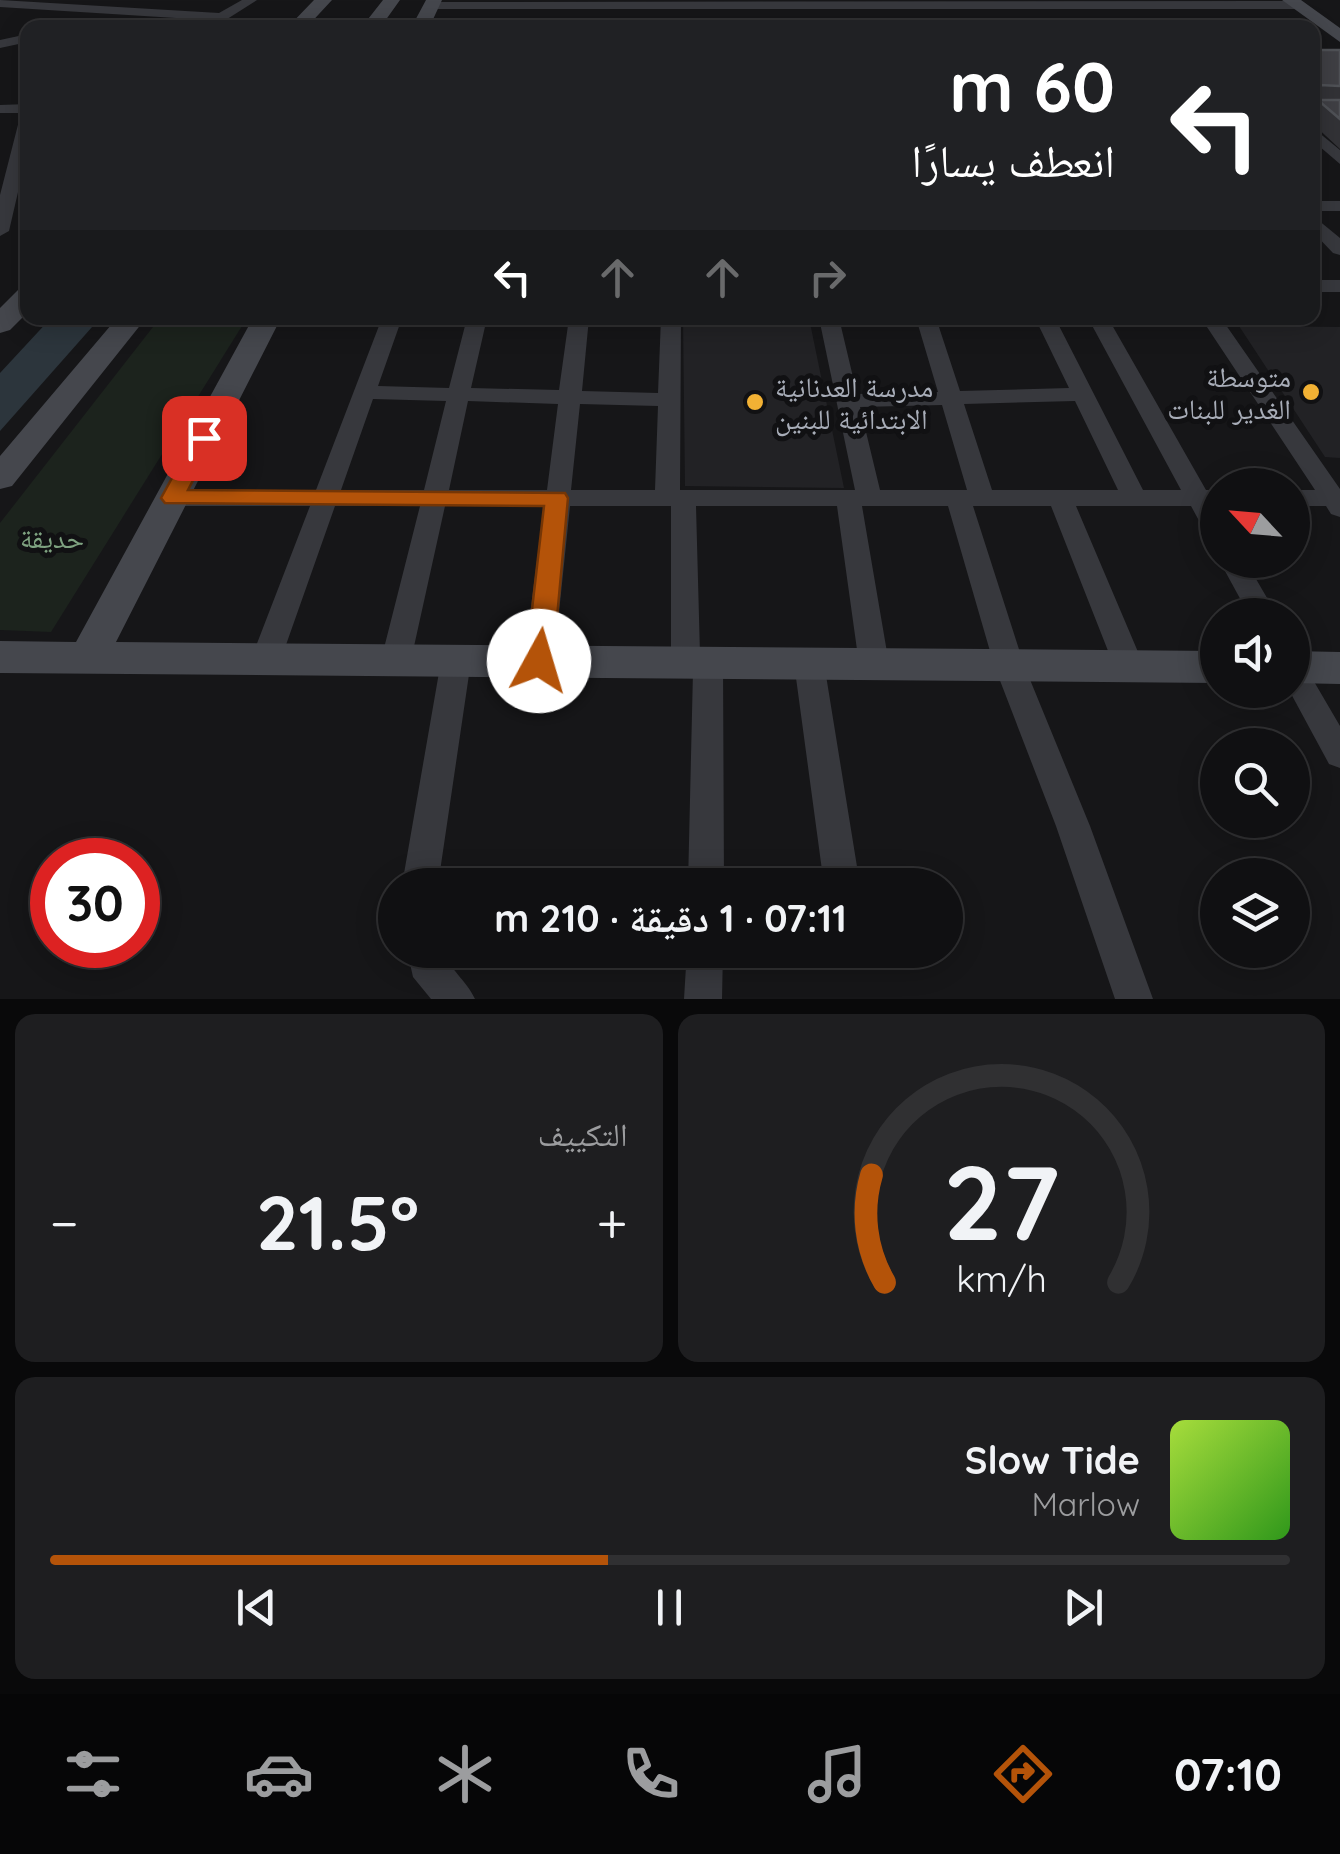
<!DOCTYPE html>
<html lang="ar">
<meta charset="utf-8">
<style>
:root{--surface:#101012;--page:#1e1e20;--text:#f1f3f6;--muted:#9c9d9f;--line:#303032;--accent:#b45309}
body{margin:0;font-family:Quicksand,"Noto Naskh Arabic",sans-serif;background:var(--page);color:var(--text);direction:rtl;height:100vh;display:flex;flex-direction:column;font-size:38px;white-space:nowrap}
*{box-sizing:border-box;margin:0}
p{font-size:32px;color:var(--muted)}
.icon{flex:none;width:55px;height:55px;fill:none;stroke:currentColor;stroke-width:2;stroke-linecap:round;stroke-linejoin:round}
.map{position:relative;height:999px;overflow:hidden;direction:ltr}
.sheet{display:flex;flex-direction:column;gap:15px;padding:15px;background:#09090a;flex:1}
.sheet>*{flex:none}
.banner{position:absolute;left:20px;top:20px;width:1300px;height:305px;border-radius:20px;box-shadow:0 5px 25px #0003,0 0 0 2px var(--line);direction:rtl;background:#202124;color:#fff;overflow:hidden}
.needle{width:65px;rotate:296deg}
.buttons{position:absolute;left:1200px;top:468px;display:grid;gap:20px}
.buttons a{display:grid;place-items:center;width:110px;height:110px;border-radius:50%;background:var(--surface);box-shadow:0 5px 25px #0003,0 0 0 2px var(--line);font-size:50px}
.speed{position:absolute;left:30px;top:838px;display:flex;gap:20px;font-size:50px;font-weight:700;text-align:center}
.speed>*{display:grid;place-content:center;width:130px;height:130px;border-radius:50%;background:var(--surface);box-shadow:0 5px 25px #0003,0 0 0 2px var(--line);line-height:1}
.speed .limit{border:15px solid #d22;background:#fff;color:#111}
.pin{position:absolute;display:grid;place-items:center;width:85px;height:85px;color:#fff;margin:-42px;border-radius:20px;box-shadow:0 5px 15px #0006}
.me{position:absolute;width:110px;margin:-55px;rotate:6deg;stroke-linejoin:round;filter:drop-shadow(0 0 8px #0008)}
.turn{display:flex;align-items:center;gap:35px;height:210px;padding:0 40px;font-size:45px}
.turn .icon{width:130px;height:130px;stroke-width:2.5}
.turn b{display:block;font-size:70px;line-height:85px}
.lanes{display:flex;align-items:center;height:95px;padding:0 40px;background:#0003;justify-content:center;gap:50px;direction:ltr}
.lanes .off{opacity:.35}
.big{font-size:75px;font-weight:800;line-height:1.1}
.sheet .widget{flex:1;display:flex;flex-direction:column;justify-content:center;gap:15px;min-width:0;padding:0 35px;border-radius:20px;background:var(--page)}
.sheet .dial{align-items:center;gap:0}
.dial svg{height:260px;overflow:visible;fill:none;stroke:var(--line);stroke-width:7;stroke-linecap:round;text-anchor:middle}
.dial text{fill:var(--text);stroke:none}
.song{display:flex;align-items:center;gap:30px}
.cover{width:120px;height:120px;border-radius:15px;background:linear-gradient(135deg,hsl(80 70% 55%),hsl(110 70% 35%))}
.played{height:10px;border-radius:5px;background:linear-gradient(90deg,var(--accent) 45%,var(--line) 45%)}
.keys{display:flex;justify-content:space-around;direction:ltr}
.heat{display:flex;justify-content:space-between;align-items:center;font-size:55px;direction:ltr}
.sheet .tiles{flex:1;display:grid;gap:15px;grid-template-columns:1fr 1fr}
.widget:last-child{grid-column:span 2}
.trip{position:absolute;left:378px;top:868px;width:585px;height:100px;border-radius:50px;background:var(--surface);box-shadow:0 5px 25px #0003,0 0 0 2px var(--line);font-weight:800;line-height:100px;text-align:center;direction:rtl}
.tabs{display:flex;height:160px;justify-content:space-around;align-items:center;background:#060607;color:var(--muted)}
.tabs .icon{width:70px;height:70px}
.tabs .on{color:var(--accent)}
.tabs b{font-size:45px;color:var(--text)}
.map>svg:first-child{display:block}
.built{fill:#222225}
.green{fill:#1c231d}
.water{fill:#2c353c}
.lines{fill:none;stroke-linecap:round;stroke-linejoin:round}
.street{fill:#37383d;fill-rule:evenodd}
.secondary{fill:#45474d;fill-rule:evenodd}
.wall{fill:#323236}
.building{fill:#3f3f44;stroke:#4f5156;stroke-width:2.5}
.route{fill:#b45309;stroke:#753606;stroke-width:2.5}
.poi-dot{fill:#f2b134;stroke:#111113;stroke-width:4}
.labels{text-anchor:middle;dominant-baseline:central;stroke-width:10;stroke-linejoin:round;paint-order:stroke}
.poi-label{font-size:28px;fill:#a8adb8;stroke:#111113;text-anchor:end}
.park-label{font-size:28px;fill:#7fa381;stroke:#111113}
</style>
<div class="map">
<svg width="1340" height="999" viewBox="0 0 1340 999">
<rect width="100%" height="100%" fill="#161618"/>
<!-- built -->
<path class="built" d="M 683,318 L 809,318 L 844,488 L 685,486 Z
M 1239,326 L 1340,327 L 1340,458 L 1325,457 Z"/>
<!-- green -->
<path class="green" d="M 160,318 L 247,318 L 51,632 L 0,630 L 0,523 Z"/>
<!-- water -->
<path class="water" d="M 51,318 L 100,318 L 0,431 L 0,373 Z"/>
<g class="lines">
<!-- street -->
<path class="street" d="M 0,0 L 219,13 L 242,0 L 257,0 L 213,28 L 203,28 L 208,20 L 0,7 Z
M 431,2 L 1297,1 L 1303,5 L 1297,9 L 427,9 Z
M 28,34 L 28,42 L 0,48 L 0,40 Z
M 28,104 L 28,149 L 9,231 L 0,236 L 0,195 L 21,113 L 0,113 L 0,105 Z
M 1312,127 L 1340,150 L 1340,164 L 1312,140 Z
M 1312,201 L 1340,201 L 1340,211 L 1312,211 Z
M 1312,215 L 1340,238 L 1340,255 L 1333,253 L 1312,231 Z
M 1312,280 L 1340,280 L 1340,292 L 1312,292 Z
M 382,318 L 402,318 L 378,386 L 449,388 L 467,318 L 487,318 L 471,388 L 559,390 L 569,318 L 589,318 L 582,391 L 658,393 L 661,318 L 681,318 L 680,490 L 855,490 L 819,318 L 839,318 L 857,394 L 938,392 L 916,318 L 936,318 L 960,391 L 1069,388 L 1035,318 L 1055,318 L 1143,490 L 1181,490 L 1088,318 L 1108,318 L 1206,490 L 1218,490 L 1218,542 L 1209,539 L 1191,506 L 1076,506 L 1144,666 L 1139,674 L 1129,678 L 1119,674 L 1114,666 L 1051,506 L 973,506 L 1024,665 L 1090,826 L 1153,999 L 1115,999 L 1056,826 L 994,665 L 948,506 L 862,506 L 889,664 L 884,672 L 874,675 L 864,672 L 859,664 L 837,506 L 696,506 L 700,654 L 718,655 L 723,663 L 724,885 L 688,885 L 693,671 L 676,670 L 671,662 L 671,506 L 570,506 L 554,661 L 549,669 L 539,672 L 529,669 L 524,661 L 544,506 L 445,506 L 411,660 L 406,668 L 396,671 L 386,668 L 381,660 L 420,506 L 335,506 L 281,659 L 276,667 L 266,670 L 256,667 L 251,659 L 310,506 L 173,506 L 161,498 L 173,490 L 316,490 ZM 373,399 L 446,401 L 424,490 L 341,490 ZM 468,401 L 558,404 L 547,490 L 449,490 ZM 1075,401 L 1118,490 L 992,490 L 964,404 ZM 580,404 L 658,406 L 655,490 L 571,490 ZM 942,405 L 967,490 L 880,490 L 860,407 Z
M 1201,318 L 1221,318 L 1340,489 L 1340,517 L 1331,514 L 1326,506 L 1292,506 L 1292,490 L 1315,490 Z
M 1219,560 L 1245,560 L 1277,615 L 1249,615 Z
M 456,650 L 466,653 L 471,661 L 438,885 L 402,885 L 441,661 L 446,653 Z
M 809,652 L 819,655 L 824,663 L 860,885 L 824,885 L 794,663 L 799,655 Z
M 1292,658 L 1302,661 L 1340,726 L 1340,768 L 1329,764 L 1289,690 L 1292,690 Z
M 407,950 L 443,950 C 448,968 467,981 475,999 L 431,999 L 413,977 Z
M 687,950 L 723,950 L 722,999 L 684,999 Z"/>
<!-- secondary -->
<path class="secondary" d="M 314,0 L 332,0 L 306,28 L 287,28 Z
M 383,0 L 400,0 L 380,28 L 361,28 Z
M 426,0 L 442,0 L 429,28 L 411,28 Z
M 1282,0 L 1301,0 L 1340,28 L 1340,42 Z
M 28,288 L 28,312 L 10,330 L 0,333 L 0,308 L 18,290 Z
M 117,318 L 146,318 L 12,486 L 0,489 L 0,456 Z
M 253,318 L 281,318 L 116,642 L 1218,651 L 1218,683 L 0,673 L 0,641 L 76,642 Z
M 1292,651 L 1340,652 L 1340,684 L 1292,683 Z"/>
</g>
<!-- wall -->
<path class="wall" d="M 1312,46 L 1320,50 L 1340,50 L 1340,149 L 1312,123 Z"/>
<!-- building -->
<path class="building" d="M 1312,46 L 1316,46 L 1320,50 L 1340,50 L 1340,86 L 1320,85 L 1317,97 L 1320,100 L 1340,100 L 1340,119 L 1312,95 Z"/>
<!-- route -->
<path class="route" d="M 204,431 L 215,438 L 188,490 L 565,493 L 568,498 L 553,661 L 549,669 L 539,672 L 530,669 L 526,661 L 544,506 L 165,503 L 161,498 L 194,438 Z"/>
<!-- markers -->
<g class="poi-dot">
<circle cx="1311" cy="392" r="10"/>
<circle cx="755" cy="402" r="10"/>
</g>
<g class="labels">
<!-- poi labels -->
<g class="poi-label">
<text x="1291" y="376">متوسطة<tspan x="1291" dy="32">الغدير للبنات</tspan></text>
<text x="775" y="386" text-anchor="start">مدرسة العدنانية<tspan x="775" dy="32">الابتدائية للبنين</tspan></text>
</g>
<!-- park labels -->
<g class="park-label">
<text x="52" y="537">حديقة</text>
</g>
</g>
</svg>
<div class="buttons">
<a><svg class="needle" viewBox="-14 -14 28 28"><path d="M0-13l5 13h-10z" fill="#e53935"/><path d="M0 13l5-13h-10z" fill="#9c9d9f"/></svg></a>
<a><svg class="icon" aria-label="sound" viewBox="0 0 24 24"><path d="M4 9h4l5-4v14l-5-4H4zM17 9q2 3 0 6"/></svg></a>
<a><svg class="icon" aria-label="search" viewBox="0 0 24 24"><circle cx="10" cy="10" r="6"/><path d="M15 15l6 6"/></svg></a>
<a><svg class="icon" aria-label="layers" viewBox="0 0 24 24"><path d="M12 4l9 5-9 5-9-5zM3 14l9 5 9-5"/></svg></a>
</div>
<div class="speed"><div class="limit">30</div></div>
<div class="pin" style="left:204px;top:438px;background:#d93025"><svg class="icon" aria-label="arrive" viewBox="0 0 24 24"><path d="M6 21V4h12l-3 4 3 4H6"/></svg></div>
<svg class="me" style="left:539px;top:661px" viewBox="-20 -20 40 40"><circle r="19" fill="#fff"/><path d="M0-13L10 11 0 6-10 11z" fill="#b45309"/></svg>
<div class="trip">07:11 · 1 دقيقة · 210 m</div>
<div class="banner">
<div class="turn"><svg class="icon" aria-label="left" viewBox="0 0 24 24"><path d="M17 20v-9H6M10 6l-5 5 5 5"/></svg><div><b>60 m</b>انعطف يسارًا</div></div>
<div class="lanes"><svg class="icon" aria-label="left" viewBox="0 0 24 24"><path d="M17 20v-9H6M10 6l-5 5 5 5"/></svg><svg class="icon off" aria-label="ahead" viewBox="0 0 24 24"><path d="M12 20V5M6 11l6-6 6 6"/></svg><svg class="icon off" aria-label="ahead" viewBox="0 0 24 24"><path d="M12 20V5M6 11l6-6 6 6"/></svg><svg class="icon off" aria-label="right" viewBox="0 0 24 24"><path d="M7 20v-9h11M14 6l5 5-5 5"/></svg></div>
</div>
</div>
<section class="sheet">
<div class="tiles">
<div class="widget dial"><svg viewBox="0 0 100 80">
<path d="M14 69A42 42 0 1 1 86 69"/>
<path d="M14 69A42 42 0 0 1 10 36" stroke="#b45309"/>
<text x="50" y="56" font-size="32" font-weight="700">27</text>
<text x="50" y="72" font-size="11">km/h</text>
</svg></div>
<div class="widget"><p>التكييف</p>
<div class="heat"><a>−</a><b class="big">21.5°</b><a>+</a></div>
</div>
<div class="widget">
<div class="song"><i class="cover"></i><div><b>Slow Tide</b><p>Marlow</p></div></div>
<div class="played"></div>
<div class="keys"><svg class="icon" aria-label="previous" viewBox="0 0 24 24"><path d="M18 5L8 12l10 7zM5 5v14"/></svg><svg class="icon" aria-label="pause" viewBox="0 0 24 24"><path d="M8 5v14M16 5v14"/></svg><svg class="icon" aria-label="next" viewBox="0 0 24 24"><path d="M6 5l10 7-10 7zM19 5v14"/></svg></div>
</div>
</div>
</section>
<nav class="tabs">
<b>07:10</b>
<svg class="icon on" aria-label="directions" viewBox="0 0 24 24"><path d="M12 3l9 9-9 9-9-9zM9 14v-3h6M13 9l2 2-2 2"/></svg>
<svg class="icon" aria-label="music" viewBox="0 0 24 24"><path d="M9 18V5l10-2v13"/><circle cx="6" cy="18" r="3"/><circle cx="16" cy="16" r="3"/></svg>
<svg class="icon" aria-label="phone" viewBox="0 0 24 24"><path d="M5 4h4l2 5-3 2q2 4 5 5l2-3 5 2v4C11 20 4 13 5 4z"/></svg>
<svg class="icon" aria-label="climate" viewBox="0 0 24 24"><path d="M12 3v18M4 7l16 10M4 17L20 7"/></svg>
<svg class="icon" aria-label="car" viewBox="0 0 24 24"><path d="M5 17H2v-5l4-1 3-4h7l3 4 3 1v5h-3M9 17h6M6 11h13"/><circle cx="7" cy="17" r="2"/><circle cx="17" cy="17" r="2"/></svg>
<svg class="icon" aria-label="filters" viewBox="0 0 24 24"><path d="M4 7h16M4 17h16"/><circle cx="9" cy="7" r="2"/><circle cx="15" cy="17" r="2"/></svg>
</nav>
